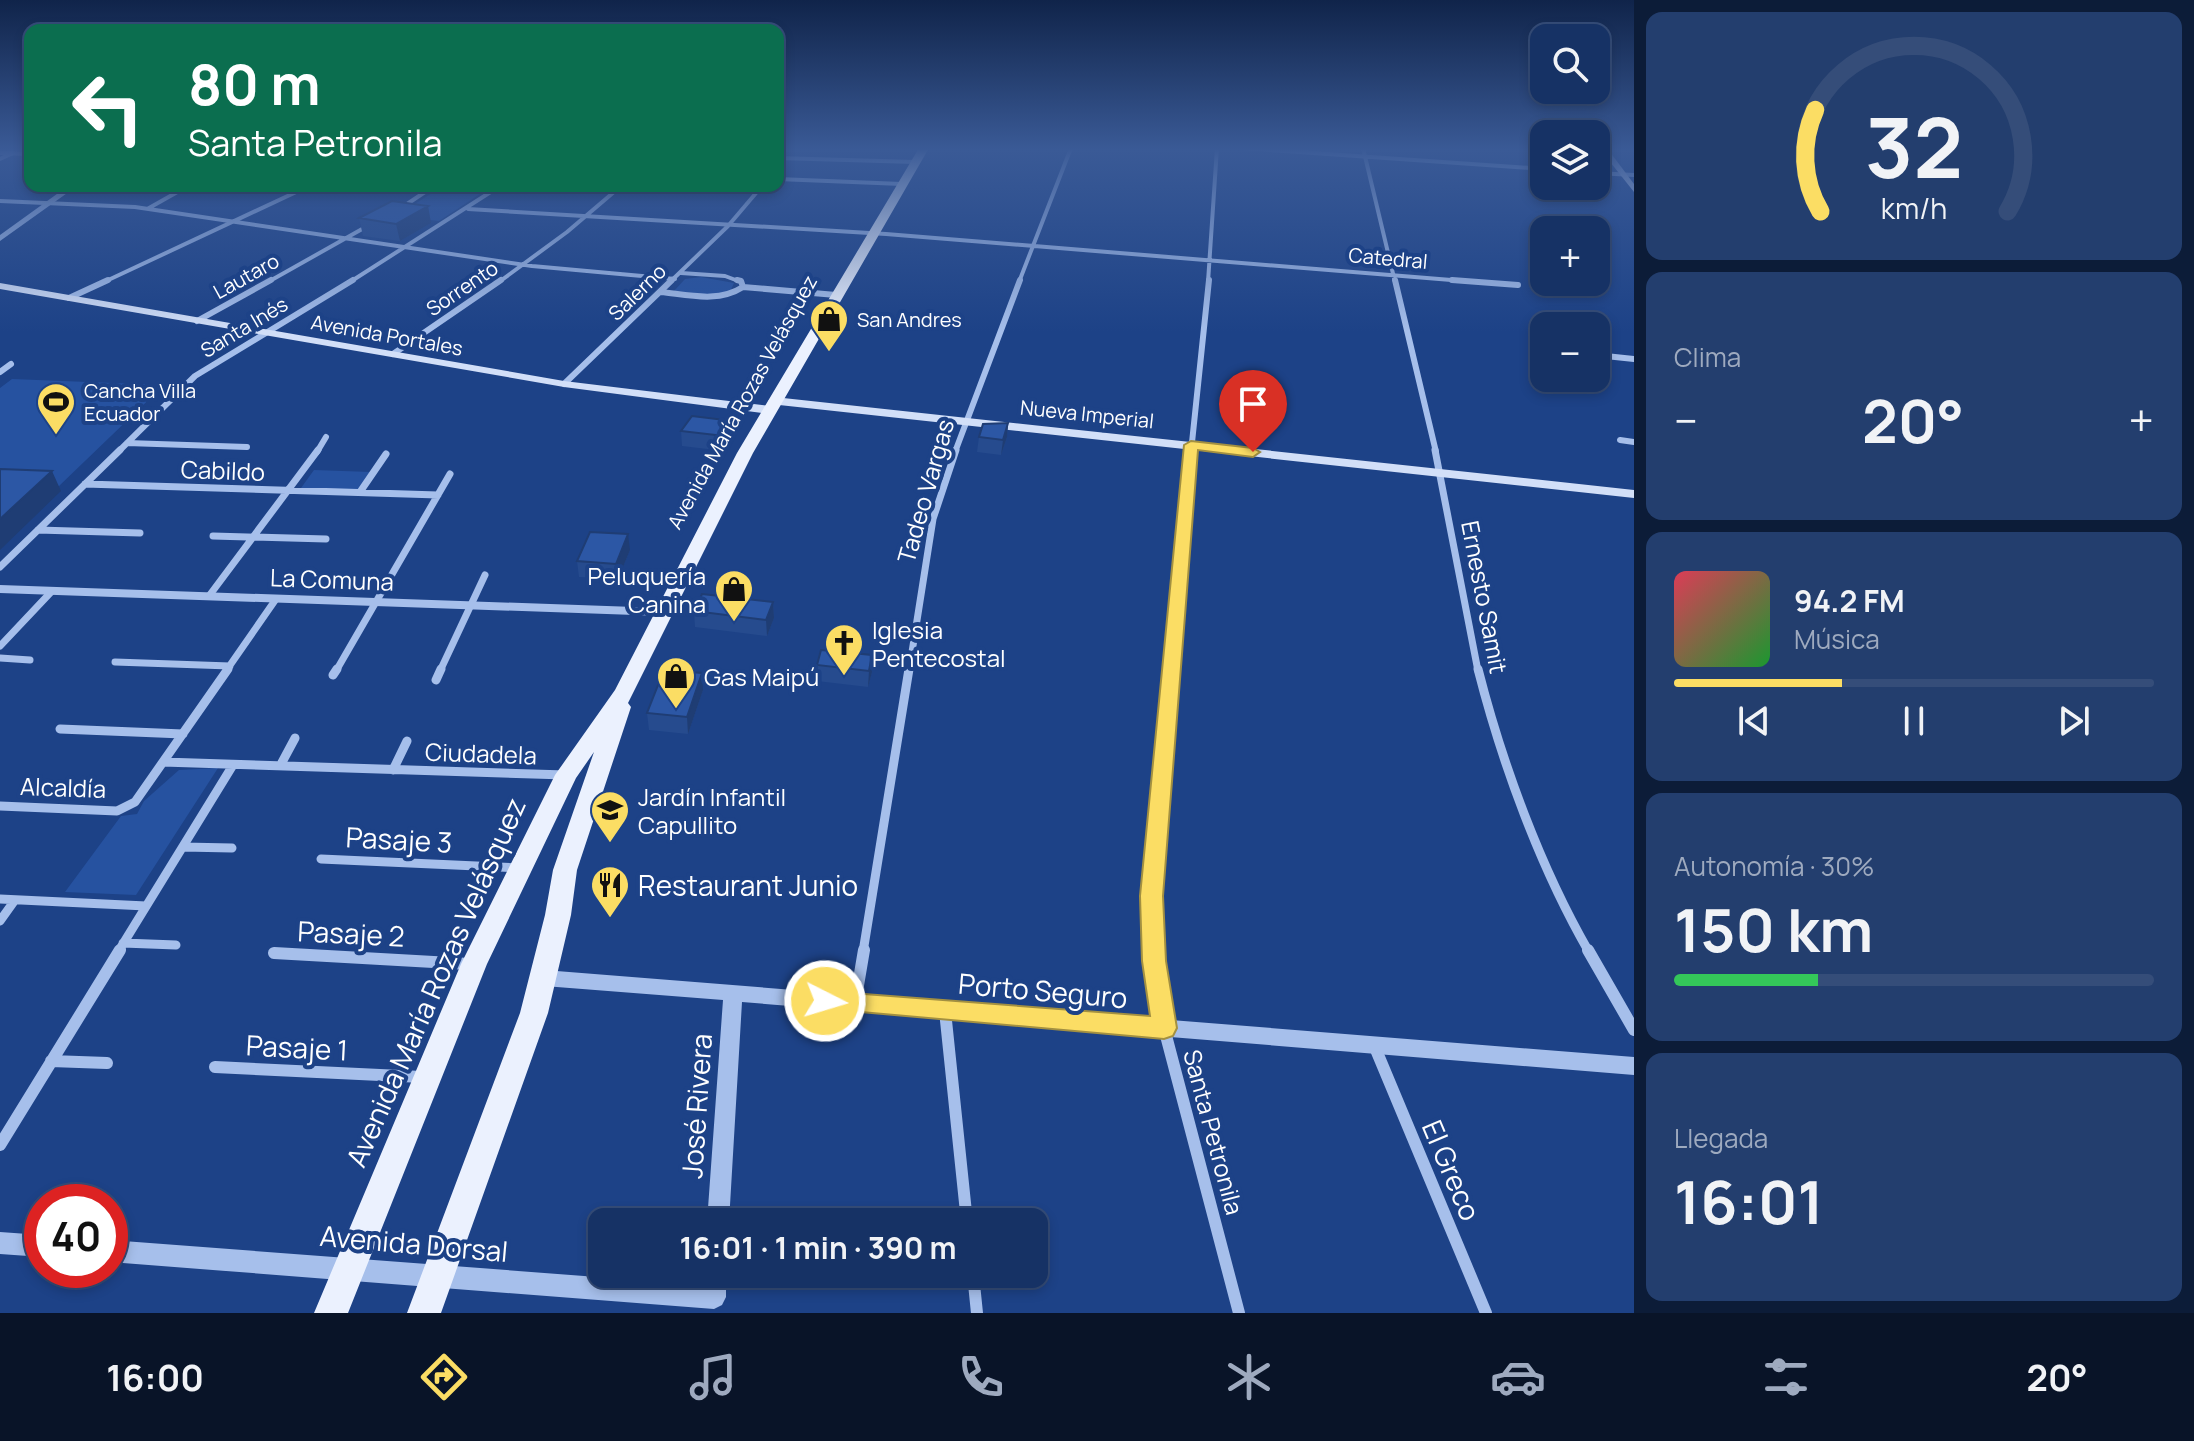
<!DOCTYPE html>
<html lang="es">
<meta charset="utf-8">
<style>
:root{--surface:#163265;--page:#233e6e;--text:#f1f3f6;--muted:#9eaabf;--line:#354d79;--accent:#fbdd64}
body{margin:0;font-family:Manrope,sans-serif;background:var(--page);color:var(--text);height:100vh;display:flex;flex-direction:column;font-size:30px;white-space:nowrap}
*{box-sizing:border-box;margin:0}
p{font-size:26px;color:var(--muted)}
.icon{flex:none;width:44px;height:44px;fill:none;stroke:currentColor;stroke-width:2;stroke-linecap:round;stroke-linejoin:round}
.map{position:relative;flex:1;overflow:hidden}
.side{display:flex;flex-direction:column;gap:12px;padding:12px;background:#0c1c38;width:560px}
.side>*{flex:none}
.guide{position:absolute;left:24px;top:24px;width:760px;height:168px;border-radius:16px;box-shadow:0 4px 12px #0003,0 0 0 2px var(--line);background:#0b6e4f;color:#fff;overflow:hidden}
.controls{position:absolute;left:1530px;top:24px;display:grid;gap:16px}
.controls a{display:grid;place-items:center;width:80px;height:80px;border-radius:16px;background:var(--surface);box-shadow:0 4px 12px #0003,0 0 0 2px var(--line);font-size:40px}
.speed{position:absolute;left:24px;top:1184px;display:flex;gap:16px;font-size:40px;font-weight:700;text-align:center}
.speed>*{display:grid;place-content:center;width:104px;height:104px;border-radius:50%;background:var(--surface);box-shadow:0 4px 12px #0003,0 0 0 2px var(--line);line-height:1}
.speed .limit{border:12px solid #d22;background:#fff;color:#111}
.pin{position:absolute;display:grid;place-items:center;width:68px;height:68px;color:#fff;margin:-82px -34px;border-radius:50% 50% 50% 0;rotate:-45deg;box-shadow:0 0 8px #0007}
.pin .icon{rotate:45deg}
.me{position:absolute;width:88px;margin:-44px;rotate:95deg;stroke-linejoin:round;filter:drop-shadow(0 0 6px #0008)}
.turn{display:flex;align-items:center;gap:28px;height:168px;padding:0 32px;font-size:36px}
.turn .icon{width:104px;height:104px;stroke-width:2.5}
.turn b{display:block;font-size:56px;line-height:68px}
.big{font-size:60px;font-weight:700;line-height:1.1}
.side .tile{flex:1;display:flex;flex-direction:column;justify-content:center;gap:12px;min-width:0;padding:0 28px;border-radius:16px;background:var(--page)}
.side .dial{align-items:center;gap:0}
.dial svg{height:208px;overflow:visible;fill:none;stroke:var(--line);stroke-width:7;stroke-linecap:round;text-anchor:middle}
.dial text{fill:var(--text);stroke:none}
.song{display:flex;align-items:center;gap:24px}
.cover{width:96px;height:96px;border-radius:12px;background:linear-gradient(135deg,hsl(350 70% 55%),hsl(130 70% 35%))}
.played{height:8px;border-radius:4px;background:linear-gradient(90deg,var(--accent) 35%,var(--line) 35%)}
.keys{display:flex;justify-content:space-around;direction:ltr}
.heat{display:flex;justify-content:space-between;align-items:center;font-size:44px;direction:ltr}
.charge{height:12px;border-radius:6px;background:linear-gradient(90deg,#34c759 30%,var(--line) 0)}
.trip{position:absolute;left:588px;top:1208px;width:460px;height:80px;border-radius:16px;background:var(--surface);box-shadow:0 4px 12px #0003,0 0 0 2px var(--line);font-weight:700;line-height:80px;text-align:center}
.tabs{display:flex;height:128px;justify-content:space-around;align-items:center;background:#091428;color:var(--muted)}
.tabs .icon{width:56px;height:56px}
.tabs .on{color:var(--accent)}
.tabs b{font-size:36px;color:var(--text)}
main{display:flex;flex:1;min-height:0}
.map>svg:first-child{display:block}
.green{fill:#2652a0}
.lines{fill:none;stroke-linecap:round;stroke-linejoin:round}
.minor-far4{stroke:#a6bfeb;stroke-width:4}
.minor-far3{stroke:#a6bfeb;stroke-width:6}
.minor-far2{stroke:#a6bfeb;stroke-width:7}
.minor-far1{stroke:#a6bfeb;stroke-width:9}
.minor{stroke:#a6bfeb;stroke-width:12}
.tertiary{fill:#a6bfeb;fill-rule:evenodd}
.secondary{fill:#d2dff8;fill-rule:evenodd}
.primary{fill:#ebf1fe;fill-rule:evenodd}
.wall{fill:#264b8e}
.shaded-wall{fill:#1f3d74}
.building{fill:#2c57a5;stroke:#1f3d74;stroke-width:2}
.route{fill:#fbdd64;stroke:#a39041;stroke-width:2}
.labels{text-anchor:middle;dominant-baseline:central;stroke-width:8;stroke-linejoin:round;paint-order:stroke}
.far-street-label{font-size:20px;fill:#fff;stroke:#1d4287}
.far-poi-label{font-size:20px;fill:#fff;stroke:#1d4287;text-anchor:start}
.street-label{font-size:24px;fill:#fff;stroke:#1d4287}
.poi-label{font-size:24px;fill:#fff;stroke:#1d4287;text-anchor:start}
.near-street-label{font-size:28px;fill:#fff;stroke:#1d4287}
.near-poi-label{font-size:28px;fill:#fff;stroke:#1d4287;text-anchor:start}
</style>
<main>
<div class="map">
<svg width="1634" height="1313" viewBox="0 0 1634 1313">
<rect width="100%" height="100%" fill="#1d4287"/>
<!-- green -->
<path class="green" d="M 443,186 L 492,186 L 439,221 L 396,216 Z
M 701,277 L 734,283 L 730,292 L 713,295 L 674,291 L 685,279 Z
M 12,379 L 164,385 L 59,486 L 0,484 L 0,388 Z
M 314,470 L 371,472 L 358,490 L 301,488 Z
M 218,768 L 136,895 L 65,892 L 121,816 L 137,814 L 144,801 L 179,770 Z"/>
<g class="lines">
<!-- minor-far4 -->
<path class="minor-far4" d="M 1243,148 L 1544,169
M 1363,148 L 1395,282
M 778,158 L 916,162
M 0,159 L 13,153
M 1596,173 L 1634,175
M 0,201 L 135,207 L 532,266 L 675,279
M 149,208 L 188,186
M 401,208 L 434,186
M 468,209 L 886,234 L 1476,282
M 681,273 L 725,276 L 741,282
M 104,282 L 309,186
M 268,282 L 371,224
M 350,282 L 500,186
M 499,282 L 567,232 L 621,186
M 670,282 L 728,226 L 762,186
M 1019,282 L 1071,148
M 1208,282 L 1217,148"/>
<!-- minor-far3 -->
<path class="minor-far3" d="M 1395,280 L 1436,452
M 1452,280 L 1518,285
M 743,287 L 836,295
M 661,292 C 689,295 718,303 743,287 L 741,281 L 737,280
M 69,298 L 108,280
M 197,321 L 271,280
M 393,354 L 501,280
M 1596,355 L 1634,359
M 0,372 L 11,364
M 564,384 L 672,280
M 1620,440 L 1634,442
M 127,443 L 247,447
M 118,452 L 195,376 L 353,280
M 317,452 L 326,437
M 955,452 L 1020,280
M 1191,452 L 1209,280"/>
<!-- minor-far2 -->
<path class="minor-far2" d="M 1435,450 L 1478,671
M 85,484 L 438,495
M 360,492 L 386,454
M 38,530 L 140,533
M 213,536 L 326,539
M 0,567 L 120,450
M 209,596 L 318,450
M 0,646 L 52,591
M 0,658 L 30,660
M 115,662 L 230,666
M 226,671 L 276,599
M 336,671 L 450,474
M 440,671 L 485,575
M 909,671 L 933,519 L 956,450
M 1171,671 L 1191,450"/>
<!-- minor-far1 -->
<path class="minor-far1" d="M 1478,669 C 1502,763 1540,867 1589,952
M 333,675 L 337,669
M 436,680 L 441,669
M 60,729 L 183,734
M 163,762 L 566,775
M 280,766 L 295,738
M 393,770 L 407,741
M 0,806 L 117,811 L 135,802 L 228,669
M 183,847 L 232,848
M 321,859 L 520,868
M 0,899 L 146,906
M 0,921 L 15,900
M 123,943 L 176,945
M 118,952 L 233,765
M 863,952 L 909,669
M 1155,952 L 1151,918 L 1171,669"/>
<!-- minor -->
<path class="minor" d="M 1155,950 L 1164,1028 L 1239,1313
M 1588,950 L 1634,1030
M 274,953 L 469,964
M 855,1003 L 864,950
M 945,1011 L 967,1222
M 1374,1045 L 1486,1313
M 51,1061 L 107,1063
M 215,1067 L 422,1077
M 0,1145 L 120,950
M 973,1274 L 977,1313"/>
<!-- tertiary -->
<path class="tertiary" d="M 0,151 L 30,152 L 30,156 L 0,155 Z
M 778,177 L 902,182 L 906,184 L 902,186 L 778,181 Z
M 68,186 L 77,186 L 0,241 L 0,235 Z
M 0,585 L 663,608 L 670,612 L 663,616 L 0,593 Z
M 544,970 L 1634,1057 L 1634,1075 L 742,1002 L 729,1222 L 707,1222 L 723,1000 L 544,986 L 537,983 L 535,978 L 537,973 Z
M 0,1232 L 42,1235 L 42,1257 L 0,1254 Z
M 110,1240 L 703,1285 L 704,1274 L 726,1274 L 726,1297 L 722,1305 L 714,1309 L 110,1262 Z"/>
<!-- secondary -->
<path class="secondary" d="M 1599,148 L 1607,148 L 1634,184 L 1634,192 Z
M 0,283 L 564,381 L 770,406 L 776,410 L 770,414 L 564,387 L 0,289 Z
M 774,397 L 1634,490 L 1634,498 L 770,404 L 768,401 Z"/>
<!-- primary -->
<path class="primary" d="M 919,148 L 929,148 L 753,453 L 628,703 L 631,707 L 577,870 L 571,915 L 548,1013 L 441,1313 L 407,1313 L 520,1013 L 545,915 L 553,870 L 594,752 L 576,778 L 487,964 L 348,1313 L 314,1313 L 461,964 L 555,775 L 615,690 L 737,453 Z"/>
</g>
<!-- wall -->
<path class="wall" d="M 428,206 L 431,223 L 400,241 L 363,236 L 359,218 Z
M 733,421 L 734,435 L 724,451 L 682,446 L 681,431 Z
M 1008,423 L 1007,437 L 1001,455 L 977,452 L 979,437 Z
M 630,550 L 618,579 L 579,577 L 577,561 Z
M 773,602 L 774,618 L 767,636 L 695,627 L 694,611 Z
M 821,650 L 872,672 L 868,687 L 817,681 L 817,665 Z
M 703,690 L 688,734 L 649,730 L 647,713 Z"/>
<!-- shaded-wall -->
<path class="shaded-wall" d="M 428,206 L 431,223 L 400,241 L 396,224 Z
M 733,421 L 734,435 L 724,451 L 724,436 Z
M 1008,423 L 1007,437 L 1001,455 L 1003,440 Z
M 52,471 L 61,491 L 0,550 L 0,519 Z
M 628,534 L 630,550 L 618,579 L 616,564 Z
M 773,602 L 774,618 L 767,636 L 766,620 Z
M 872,655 L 872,672 L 868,687 L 869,671 Z
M 702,673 L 703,690 L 688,734 L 687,717 Z"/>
<!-- building -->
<path class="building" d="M 392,201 L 428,206 L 396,224 L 359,218 Z
M 692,416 L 733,421 L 724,436 L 681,431 Z
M 1008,423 L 1003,440 L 979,437 L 983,424 Z
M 0,469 L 52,471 L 0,519 Z
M 590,532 L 628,534 L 616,564 L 577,561 Z
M 702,594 L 773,602 L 766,620 L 694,611 Z
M 821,650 L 872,655 L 869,671 L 817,665 Z
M 664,670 L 702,673 L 687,717 L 647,713 Z"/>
<!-- sky -->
<linearGradient id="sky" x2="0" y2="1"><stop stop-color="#10244a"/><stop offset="0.45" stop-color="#3a5a96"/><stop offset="1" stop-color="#3a5a96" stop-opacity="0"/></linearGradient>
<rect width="1634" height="332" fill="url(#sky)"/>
<!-- route -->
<path class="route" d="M 1191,441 L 1253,448 L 1260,452 L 1253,457 L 1198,450 L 1163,896 L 1166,961 L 1177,1028 L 1173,1036 L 1164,1039 L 816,1008 L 812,1001 L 816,994 L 825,991 L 1150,1016 L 1142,961 L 1140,896 L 1184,445 Z"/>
<!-- icons -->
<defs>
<g id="shop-pin" transform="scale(2)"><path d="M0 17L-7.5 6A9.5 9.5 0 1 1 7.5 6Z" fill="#fbdd64" stroke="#1d4287"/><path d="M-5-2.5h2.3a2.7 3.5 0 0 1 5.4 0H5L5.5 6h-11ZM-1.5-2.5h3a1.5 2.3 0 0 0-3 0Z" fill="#111"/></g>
<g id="stadium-pin" transform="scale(2)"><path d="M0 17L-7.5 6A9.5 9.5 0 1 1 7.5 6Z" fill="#fbdd64" stroke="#1d4287"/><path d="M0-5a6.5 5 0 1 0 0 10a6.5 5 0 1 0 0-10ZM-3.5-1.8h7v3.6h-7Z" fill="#111"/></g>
<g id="church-pin" transform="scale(2)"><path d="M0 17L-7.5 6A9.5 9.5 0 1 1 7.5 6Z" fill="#fbdd64" stroke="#1d4287"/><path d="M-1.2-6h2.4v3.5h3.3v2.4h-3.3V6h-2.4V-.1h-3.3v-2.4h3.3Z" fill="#111"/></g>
<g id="school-pin" transform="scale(2)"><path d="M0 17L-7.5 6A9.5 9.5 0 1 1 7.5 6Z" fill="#fbdd64" stroke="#1d4287"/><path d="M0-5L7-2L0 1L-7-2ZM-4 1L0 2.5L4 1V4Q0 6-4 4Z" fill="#111"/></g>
<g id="restaurant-pin" transform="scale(2)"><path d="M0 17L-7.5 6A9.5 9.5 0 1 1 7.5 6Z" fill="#fbdd64" stroke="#1d4287"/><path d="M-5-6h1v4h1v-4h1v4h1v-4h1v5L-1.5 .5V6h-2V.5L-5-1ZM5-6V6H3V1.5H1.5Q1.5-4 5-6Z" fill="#111"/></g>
</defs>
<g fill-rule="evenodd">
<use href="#shop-pin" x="829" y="319"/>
<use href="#stadium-pin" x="56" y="402"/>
<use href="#shop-pin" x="734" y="589"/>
<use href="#church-pin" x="844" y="643"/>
<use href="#shop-pin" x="676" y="676"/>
<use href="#school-pin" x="610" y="810"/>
<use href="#restaurant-pin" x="610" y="885"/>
</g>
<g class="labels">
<!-- far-street labels -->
<g class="far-street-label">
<text transform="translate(1388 258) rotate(5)">Catedral</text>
<text transform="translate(246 276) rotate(-29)">Lautaro</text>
<text transform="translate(462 288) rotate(-34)">Sorrento</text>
<text transform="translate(637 292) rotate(-44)">Salerno</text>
<text transform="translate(244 327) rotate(-31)">Santa Inés</text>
<text transform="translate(387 335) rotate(10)">Avenida Portales</text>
<text transform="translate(742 402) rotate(-61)">Avenida María Rozas Velásquez</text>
<text transform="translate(1087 414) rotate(6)">Nueva Imperial</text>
</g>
<!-- far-poi labels -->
<g class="far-poi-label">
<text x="857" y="319">San Andres</text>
<text x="84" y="390">Cancha Villa<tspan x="84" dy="23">Ecuador</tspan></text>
</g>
<!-- street labels -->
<g class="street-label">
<text transform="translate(223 470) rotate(2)">Cabildo</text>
<text transform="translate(925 491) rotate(-74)">Tadeo Vargas</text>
<text transform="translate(332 579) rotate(2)">La Comuna</text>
<text transform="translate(1485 597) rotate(79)">Ernesto Samit</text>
<text transform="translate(481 753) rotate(2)">Ciudadela</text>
<text transform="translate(63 787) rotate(2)">Alcaldía</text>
<text transform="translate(1214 1132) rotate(75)">Santa Petronila</text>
</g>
<!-- poi labels -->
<g class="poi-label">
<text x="706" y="575" text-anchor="end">Peluquería<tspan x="706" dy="28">Canina</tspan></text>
<text x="872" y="629">Iglesia<tspan x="872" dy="28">Pentecostal</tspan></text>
<text x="704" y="676">Gas Maipú</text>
<text x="638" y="796">Jardín Infantil<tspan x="638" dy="28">Capullito</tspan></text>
</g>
<!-- near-street labels -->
<g class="near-street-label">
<text transform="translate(399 839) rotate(3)">Pasaje 3</text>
<text transform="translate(351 933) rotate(3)">Pasaje 2</text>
<text transform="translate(435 982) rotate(-66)">Avenida María Rozas Velásquez</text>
<text transform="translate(1043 990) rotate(5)">Porto Seguro</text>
<text transform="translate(297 1047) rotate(3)">Pasaje 1</text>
<text transform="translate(696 1106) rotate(-86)">José Rivera</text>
<text transform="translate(1452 1170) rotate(67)">El Greco</text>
<text transform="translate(414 1243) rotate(5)">Avenida Dorsal</text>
</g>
<!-- near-poi labels -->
<g class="near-poi-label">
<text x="638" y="885">Restaurant Junio</text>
</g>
</g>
</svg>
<div class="controls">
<a><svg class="icon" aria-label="search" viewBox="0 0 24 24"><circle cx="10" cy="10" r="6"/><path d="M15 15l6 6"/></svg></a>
<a><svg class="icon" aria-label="layers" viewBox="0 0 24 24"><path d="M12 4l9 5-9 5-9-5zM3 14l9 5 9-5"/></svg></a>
<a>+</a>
<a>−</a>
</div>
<div class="speed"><div class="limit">40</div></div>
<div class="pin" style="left:1253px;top:452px;background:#d93025"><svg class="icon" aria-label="arrive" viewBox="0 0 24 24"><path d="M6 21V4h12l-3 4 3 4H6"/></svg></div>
<svg class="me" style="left:825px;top:1001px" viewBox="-20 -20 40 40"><circle r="17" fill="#fbdd64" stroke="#fff" stroke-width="3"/><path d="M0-11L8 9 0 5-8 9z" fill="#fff"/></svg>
<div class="trip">16:01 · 1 min · 390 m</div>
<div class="guide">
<div class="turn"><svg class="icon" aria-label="left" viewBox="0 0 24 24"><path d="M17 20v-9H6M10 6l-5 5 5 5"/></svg><div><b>80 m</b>Santa Petronila</div></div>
</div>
</div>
<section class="side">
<div class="tile dial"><svg viewBox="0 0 100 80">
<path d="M14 69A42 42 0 1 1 86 69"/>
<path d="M14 69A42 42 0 0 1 12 30" stroke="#fbdd64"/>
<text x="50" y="56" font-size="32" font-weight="700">32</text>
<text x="50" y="72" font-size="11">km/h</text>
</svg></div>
<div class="tile"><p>Clima</p>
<div class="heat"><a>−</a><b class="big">20°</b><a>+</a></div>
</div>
<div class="tile">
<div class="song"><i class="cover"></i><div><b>94.2 FM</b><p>Música</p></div></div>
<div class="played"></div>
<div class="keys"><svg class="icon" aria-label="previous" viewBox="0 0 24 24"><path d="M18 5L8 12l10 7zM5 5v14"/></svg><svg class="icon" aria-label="pause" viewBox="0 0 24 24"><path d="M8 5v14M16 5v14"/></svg><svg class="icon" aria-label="next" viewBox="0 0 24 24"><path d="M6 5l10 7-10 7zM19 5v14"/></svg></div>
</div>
<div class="tile"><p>Autonomía · 30%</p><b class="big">150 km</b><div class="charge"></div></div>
<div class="tile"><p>Llegada</p><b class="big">16:01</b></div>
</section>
</main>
<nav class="tabs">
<b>16:00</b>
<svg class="icon on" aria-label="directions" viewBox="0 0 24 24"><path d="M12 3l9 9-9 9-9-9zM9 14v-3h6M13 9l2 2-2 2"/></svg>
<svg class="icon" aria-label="music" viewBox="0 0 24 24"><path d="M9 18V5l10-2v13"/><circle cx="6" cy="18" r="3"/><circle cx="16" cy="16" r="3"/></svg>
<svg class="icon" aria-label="phone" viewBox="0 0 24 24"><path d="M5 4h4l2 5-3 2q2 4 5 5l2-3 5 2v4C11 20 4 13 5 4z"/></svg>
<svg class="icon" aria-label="climate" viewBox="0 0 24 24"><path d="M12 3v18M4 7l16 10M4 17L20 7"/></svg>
<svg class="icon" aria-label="car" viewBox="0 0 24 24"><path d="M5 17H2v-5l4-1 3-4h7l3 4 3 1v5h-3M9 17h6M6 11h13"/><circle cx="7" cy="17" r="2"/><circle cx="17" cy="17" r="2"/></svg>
<svg class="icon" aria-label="filters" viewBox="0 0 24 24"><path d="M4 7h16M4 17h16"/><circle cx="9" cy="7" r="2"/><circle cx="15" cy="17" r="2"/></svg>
<b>20°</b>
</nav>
